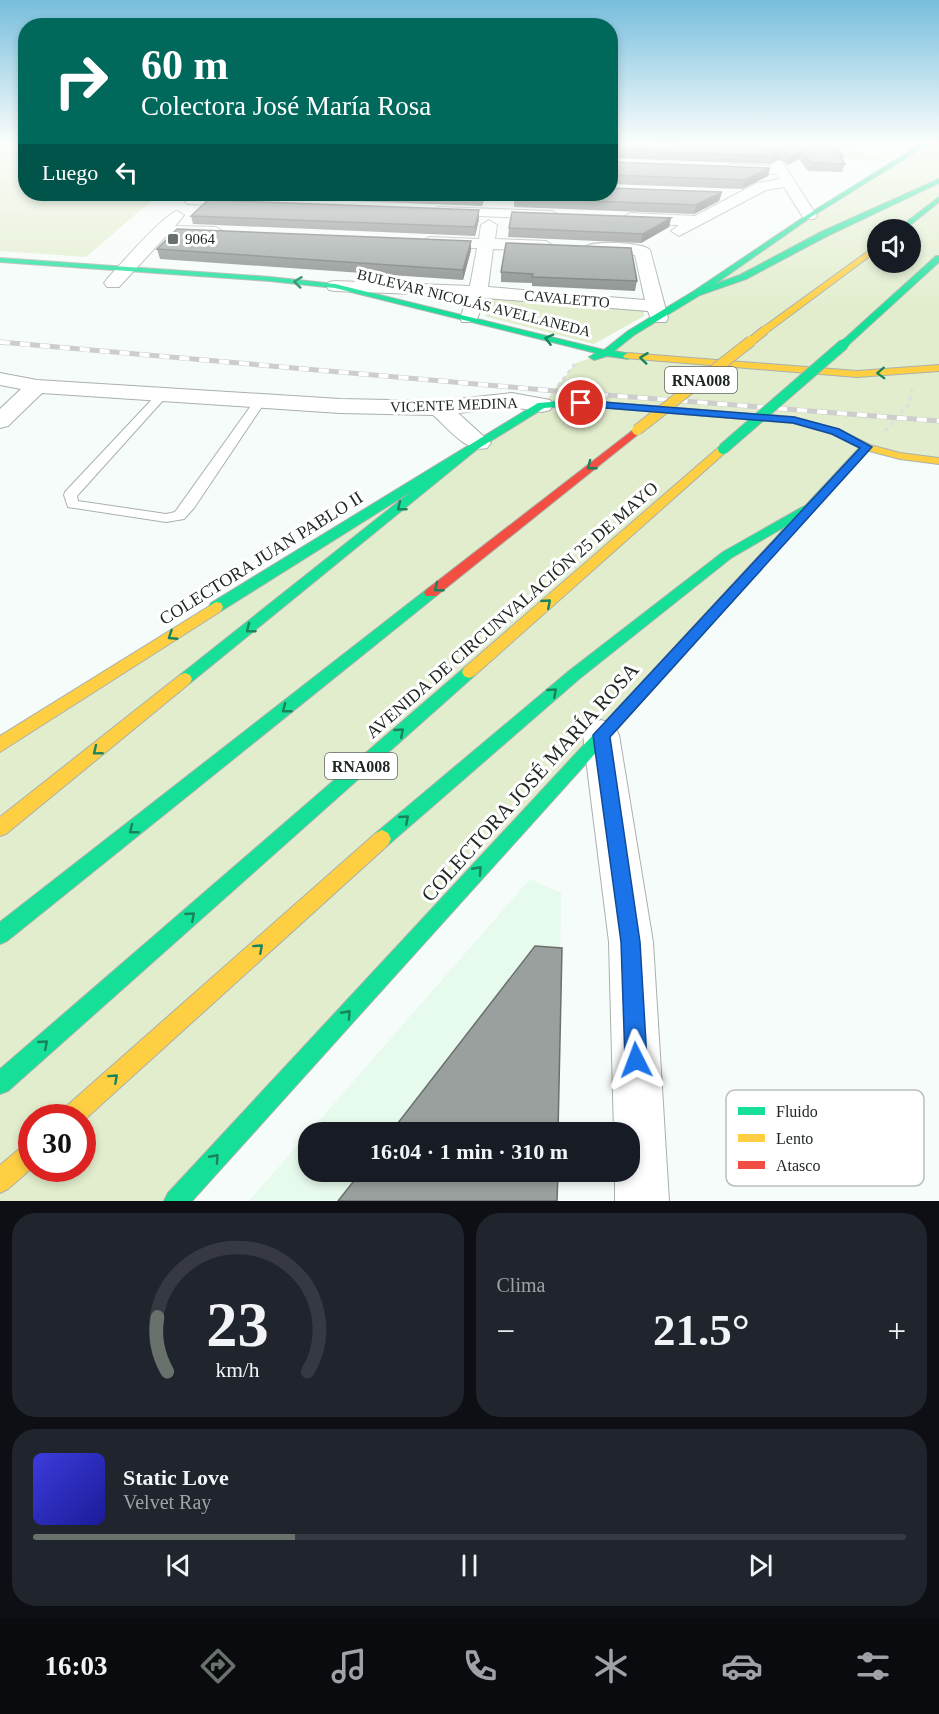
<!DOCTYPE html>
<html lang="es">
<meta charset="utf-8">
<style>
:root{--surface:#171b24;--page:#20242c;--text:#f1f3f6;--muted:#9ea1a6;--line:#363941;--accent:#69716c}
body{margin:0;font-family:"Times New Roman",serif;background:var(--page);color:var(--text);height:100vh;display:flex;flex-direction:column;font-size:22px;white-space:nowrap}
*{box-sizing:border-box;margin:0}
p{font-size:20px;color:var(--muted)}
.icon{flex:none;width:33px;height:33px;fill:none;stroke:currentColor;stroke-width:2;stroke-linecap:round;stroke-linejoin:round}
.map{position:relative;height:1201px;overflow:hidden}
.panel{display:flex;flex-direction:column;gap:12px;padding:12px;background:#0d0f14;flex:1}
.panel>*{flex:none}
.banner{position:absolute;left:18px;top:18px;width:600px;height:183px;border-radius:24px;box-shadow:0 3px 9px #0003;background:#00695c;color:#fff;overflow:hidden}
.fabs{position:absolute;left:867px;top:219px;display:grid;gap:12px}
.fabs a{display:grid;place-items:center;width:54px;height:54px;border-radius:50%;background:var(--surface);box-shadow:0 3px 9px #0003;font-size:30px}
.speed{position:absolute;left:18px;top:1104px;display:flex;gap:12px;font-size:30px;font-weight:700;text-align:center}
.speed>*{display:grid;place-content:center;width:78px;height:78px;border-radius:50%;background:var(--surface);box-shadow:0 3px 9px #0003;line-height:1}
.speed .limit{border:9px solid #d22;background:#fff;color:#111}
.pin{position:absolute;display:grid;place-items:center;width:51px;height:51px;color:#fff;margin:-26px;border:3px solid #fff;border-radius:50%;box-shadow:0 2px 6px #0007}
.me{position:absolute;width:66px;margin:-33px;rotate:357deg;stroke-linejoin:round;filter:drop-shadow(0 0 4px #0008)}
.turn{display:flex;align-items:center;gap:21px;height:126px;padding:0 24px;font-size:27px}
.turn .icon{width:78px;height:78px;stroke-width:2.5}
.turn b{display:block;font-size:42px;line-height:51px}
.then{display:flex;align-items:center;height:57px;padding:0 24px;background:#0003;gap:12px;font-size:22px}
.big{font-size:45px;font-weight:700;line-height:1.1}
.panel .widget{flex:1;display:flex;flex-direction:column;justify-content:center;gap:9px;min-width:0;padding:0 21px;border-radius:24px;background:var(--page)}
.panel .dial{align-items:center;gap:0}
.dial svg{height:156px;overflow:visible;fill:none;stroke:var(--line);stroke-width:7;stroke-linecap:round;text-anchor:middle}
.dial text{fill:var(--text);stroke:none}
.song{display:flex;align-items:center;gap:18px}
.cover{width:72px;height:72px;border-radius:9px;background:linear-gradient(135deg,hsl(240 70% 55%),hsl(240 70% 35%))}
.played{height:6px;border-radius:3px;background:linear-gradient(90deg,var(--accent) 30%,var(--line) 30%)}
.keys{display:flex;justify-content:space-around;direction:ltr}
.heat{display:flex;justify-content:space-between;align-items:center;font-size:33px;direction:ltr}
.panel .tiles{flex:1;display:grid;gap:12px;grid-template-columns:1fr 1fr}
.widget:last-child{grid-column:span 2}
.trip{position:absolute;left:298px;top:1122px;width:342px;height:60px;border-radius:24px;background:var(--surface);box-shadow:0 3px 9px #0003;font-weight:700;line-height:60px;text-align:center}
.dock{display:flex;height:96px;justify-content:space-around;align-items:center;background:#090b0e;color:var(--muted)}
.dock .icon{width:42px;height:42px}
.dock .on{color:var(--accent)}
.dock b{font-size:27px;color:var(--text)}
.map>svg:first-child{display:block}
.built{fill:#e6faed}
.green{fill:#e2edcd;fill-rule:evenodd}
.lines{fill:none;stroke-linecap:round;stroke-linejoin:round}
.lane-casing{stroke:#aab1ad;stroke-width:2}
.street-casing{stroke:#aab1ad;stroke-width:2}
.fast-casing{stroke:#aab1ad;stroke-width:2}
.slow-casing{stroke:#aab1ad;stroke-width:2}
.jam-casing{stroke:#aab1ad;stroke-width:2}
.path{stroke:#dcdfde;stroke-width:3;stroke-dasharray:4 4;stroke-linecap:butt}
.lane{fill:#fefffe;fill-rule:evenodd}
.street{fill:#fefffe;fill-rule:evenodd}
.fast{fill:#16e098;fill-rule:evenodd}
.slow{fill:#ffcf43;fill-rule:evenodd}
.jam{fill:#f24e42;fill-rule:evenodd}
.rail-far1-casing{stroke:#cccdcc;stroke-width:4.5}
.rail-casing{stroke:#cccdcc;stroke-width:5}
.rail-far1{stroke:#fff;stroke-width:3;stroke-dasharray:8;stroke-linecap:butt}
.rail{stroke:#fff;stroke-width:4;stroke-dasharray:10;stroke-linecap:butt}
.fast-bridge-casing{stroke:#aab1ad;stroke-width:12;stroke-linecap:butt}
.slow-bridge-far1-casing{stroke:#aab1ad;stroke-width:10;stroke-linecap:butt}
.slow-bridge-casing{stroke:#aab1ad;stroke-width:12;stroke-linecap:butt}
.fast-bridge{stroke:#16e098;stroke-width:10}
.slow-bridge-far1{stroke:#ffcf43;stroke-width:8}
.slow-bridge{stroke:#ffcf43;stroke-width:10}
.wall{fill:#848a88}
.shaded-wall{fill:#6b706f}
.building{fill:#99a09e;stroke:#6b706f;stroke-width:1.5}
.oneway{stroke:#1a835c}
.route{fill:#1a73e8;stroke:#114b97;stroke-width:1.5}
.poi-dot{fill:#69716c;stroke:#fff;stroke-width:2}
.labels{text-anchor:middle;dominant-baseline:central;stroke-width:6;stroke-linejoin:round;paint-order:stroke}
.far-poi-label{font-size:15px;fill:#1d2620;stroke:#fff;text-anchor:start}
.far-street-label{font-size:15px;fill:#1d2620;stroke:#fff}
.shield{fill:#fff;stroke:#616763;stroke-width:1.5}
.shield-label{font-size:16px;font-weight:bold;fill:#1d2620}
.street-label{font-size:18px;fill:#1d2620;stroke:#fff}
.near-street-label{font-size:21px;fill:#1d2620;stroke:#fff}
.key{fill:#fff;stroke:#bbbebc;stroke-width:1.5}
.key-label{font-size:16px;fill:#1d2620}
</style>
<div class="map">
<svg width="939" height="1201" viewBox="0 0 939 1201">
<rect width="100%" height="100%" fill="#f6fcf9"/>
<!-- built -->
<path class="built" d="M 530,879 L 561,893 L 558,1132 L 309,1132 L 309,1172 L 557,1172 L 557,1201 L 249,1201 Z"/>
<!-- green -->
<path class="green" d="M 0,143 L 25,143 L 26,194 L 159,194 L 86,257 L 0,251 Z
M 779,143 L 853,143 L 862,153 L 894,154 L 883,161 L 788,157 Z
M 927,143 L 939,143 L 939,461 L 866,447 L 176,1201 L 0,1201 L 0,745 L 542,405 L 576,363 L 606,353 L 809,216 ZM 878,230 L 910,230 L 910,262 L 878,262 ZM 32,1118 L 82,1118 L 82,1168 L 32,1168 Z
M 484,295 L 634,308 L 644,311 L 644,316 L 594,344 L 487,317 L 481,309 Z"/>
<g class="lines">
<!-- lane casing -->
<g class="lane-casing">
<path id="lane" d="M 162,392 L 166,393 L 166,397 L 77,496 L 78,501 L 166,514 L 175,512 L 255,400 L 263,400 L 265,402 L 194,508 L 184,519 L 166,522 L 68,507 L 64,495 L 65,492 L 158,393 Z"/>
</g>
<!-- street casing -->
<g class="street-casing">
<path id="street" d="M 758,143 L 770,143 L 817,216 L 814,219 L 804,219 L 784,187 L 766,190 L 679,236 L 671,231 L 679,225 L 630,223 L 622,218 L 630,213 L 695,216 L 757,183 L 780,179 L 776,174 L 730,172 L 723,168 L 730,164 L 771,166 Z
M 192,197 L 246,199 L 253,203 L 246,207 L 187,204 L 185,201 Z
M 438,207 L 552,211 L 559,215 L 552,219 L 433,214 L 431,211 Z
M 177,211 L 184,215 L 175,226 L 216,227 L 224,232 L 216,237 L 167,235 L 119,287 L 107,287 L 104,283 L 107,279 C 119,266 164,214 177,211 Z
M 489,220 L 497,225 L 495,239 L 546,241 L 554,246 L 546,251 L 493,249 L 488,287 L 645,300 L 635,255 L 591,253 L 583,248 C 590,240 643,242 650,250 L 668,318 L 666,322 L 652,322 L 648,311 L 485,298 L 476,322 L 462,322 L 460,318 L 468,296 L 335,291 L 329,290 L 326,286 L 329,282 L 335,281 L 470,286 L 477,248 L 429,247 L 421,242 L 429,237 L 479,239 L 481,225 Z
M 0,373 L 37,380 L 340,399 L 439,401 L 512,393 L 550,400 L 553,405 L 550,410 L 542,412 L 512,407 L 458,413 L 491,443 L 487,448 C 466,453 448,428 433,415 L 340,413 L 42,393 L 8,426 L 0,428 L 0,409 L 21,389 L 0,385 Z
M 601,720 L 613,724 L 619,735 L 653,942 L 669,1201 L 615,1201 L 615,1172 L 630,1172 L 630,1132 L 614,1132 L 609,942 L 583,735 L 589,724 Z"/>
</g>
<!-- fast casing -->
<g class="fast-casing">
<path id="fast" d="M 923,143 L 930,143 L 811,217 L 715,284 L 740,275 L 821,232 L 937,180 L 939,179 L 939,183 L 827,236 L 746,279 L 700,295 L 634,335 L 614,351 L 631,354 L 633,356 L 628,359 L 607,356 L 594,360 L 589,357 L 596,353 L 335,288 L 270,281 L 0,262 L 0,258 L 270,277 L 335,284 L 604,350 L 628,331 L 694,291 L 807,215 Z
M 939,197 L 939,202 L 904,230 L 896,230 Z
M 936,256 L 939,256 L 939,262 L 847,346 L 841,346 L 841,342 Z
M 576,400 L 581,403 L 580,405 L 544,408 L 476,450 L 190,683 L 185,685 L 180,683 L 178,679 L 180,675 L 412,491 L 221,611 L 211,611 L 209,607 L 211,603 L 538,403 Z
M 866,444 L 870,445 L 870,449 L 778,550 L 774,551 L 768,547 L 786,526 L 731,558 L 579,679 L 388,845 L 382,848 L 376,845 L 373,839 L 376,833 L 569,671 L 723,552 L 806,505 L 862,445 Z
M 431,588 L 438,593 L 436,596 L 7,941 L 0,944 L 0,922 L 426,590 Z
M 469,666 L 474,668 L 476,672 L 474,676 L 8,1091 L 0,1094 L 0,1069 L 464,668 Z
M 650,677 L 655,679 L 657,683 L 655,687 L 192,1201 L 164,1201 L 168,1193 L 645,679 Z"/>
</g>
<!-- slow casing -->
<g class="slow-casing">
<path id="slow" d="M 878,244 L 878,250 L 768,332 L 762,332 L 762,328 Z
M 628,353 L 857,371 L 939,365 L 939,371 L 857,377 L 625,358 L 623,356 Z
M 576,400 L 794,417 L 840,430 L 870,445 L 900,453 L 939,458 L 939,464 L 900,459 L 862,449 L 832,434 L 793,423 L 572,405 L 571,403 Z
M 723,446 L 728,449 L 727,451 L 474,676 L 469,678 L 464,676 L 462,672 L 464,668 L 719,447 Z
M 774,543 L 780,547 L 778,550 L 655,687 L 650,689 L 645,687 L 643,683 L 645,679 L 770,544 Z
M 216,602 L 221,603 L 223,607 L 221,611 L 0,752 L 0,736 Z
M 185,673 L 190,675 L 192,679 L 190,683 L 6,834 L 0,836 L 0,817 L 180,675 Z
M 382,830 L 388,833 L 391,839 L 388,845 L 82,1122 L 82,1118 L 59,1118 L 62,1110 L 376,833 Z
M 32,1142 L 32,1168 L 8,1189 L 0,1193 L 0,1165 L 24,1145 Z"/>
</g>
<!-- jam casing -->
<g class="jam-casing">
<path id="jam" d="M 637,427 L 641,428 L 641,432 L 436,596 L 426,596 L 424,593 L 426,590 Z"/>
</g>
<!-- path -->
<path class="path" d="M 558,386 L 575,364
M 885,431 L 909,404 L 912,390"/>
<!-- lane -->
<use href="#lane" class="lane"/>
<!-- street -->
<use href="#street" class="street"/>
<!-- fast -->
<use href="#fast" class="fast"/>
<!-- slow -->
<use href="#slow" class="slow"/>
<!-- jam -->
<use href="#jam" class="jam"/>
<!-- rail-far1 casing -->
<g class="rail-far1-casing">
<path id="rail-far1" d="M 0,342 L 7,343"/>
</g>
<!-- rail casing -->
<g class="rail-casing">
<path id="rail" d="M 0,342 L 555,391 L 939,421"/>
</g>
<!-- rail-far1 -->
<use href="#rail-far1" class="rail-far1"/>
<!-- rail -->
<use href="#rail" class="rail"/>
<!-- fast-bridge casing -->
<g class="fast-bridge-casing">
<path id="fast-bridge" d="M 723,449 L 844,344"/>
</g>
<!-- slow-bridge-far1 casing -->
<g class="slow-bridge-far1-casing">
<path id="slow-bridge-far1" d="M 749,343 L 765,330"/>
</g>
<!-- slow-bridge casing -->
<g class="slow-bridge-casing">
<path id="slow-bridge" d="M 637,430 L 751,341"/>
</g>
<!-- fast-bridge -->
<use href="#fast-bridge" class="fast-bridge"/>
<!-- slow-bridge-far1 -->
<use href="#slow-bridge-far1" class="slow-bridge-far1"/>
<!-- slow-bridge -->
<use href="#slow-bridge" class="slow-bridge"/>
</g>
<!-- wall -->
<path class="wall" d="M 610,143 L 783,147 L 780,143 L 834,143 L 843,156 L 842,159 L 845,164 L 842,172 L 808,171 L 799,159 L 787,165 L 783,161 L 778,160 L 771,164 L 610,158 Z
M 610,162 L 611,162 L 770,168 L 768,176 L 742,189 L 610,184 Z
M 722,192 L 719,201 L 694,214 L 514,207 L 514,198 Z
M 220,194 L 486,194 L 482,206 L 221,196 Z
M 191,216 L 479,219 L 475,236 L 193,224 Z
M 671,218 L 669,227 L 641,243 L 508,237 L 509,228 Z
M 506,243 L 637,281 L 635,291 L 532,286 L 532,283 L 501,282 L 501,272 Z
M 157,249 L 471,250 L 463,280 L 160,259 Z"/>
<!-- shaded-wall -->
<path class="shaded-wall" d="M 802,151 L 799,159 L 787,165 L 790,157 Z
M 781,152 L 778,160 L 771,164 L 774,156 Z
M 770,168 L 768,176 L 742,189 L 745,180 Z
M 722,192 L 719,201 L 694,214 L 696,205 Z
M 483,194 L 486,194 L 482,206 L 483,197 Z
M 479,210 L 479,219 L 475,236 L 475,227 Z
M 671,218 L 669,227 L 641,243 L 643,234 Z
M 471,241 L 471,250 L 463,280 L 463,270 Z"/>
<!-- building -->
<path class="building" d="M 610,143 L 654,143 L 790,147 L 787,143 L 834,143 L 843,156 L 839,155 L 845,164 L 811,163 L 802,151 L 790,157 L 786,153 L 781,152 L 774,156 L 610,150 Z
M 610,162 L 611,162 L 770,168 L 745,180 L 611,175 L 610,177 Z
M 610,188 L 722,192 L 696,205 L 514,198 L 515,194 L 610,194 Z
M 388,194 L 483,194 L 483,197 Z
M 208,200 L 479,210 L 475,227 L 191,216 Z
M 512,212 L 671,218 L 643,234 L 509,228 Z
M 177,229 L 471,241 L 463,270 L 157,249 Z
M 506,243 L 631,248 L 637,281 L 532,277 L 533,274 L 501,272 Z
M 535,946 L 562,948 L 558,1132 L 391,1132 Z
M 361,1172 L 558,1172 L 557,1201 L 338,1201 Z"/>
<!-- one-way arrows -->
<defs><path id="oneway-chevron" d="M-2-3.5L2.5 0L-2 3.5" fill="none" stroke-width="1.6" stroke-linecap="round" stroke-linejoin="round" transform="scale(1.5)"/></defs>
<g class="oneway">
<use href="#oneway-chevron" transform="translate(298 282) rotate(-173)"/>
<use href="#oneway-chevron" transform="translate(549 339) rotate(-166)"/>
<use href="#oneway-chevron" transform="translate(644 358) rotate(-173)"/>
<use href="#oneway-chevron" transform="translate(881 373) rotate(178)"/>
<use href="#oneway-chevron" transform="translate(591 466) rotate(142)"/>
<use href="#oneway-chevron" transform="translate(401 507) rotate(141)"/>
<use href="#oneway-chevron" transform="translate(438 588) rotate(142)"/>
<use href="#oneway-chevron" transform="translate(547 603) rotate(-41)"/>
<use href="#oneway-chevron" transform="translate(250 629) rotate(141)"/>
<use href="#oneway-chevron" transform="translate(172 636) rotate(147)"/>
<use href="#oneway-chevron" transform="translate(553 692) rotate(-41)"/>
<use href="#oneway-chevron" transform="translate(286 709) rotate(142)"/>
<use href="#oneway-chevron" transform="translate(400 732) rotate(-41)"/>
<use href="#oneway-chevron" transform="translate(97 751) rotate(141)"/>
<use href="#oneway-chevron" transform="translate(405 819) rotate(-41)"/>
<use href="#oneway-chevron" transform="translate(133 830) rotate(142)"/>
<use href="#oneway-chevron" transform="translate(478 870) rotate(-48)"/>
<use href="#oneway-chevron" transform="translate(191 916) rotate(-41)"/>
<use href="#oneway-chevron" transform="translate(259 948) rotate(-42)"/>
<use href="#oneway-chevron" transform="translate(347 1014) rotate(-48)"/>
<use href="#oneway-chevron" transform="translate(44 1044) rotate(-41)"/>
<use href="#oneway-chevron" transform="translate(114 1078) rotate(-42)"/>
<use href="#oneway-chevron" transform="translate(215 1158) rotate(-48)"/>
</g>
<!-- sky -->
<linearGradient id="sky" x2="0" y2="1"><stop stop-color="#77bedd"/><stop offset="0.46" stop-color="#fbfefc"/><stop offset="1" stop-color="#fbfefc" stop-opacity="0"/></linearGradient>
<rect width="939" height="311" fill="url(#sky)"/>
<!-- route -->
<path class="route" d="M 577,400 L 794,417 L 839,429 L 872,447 L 610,737 L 640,942 L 647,1060 L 644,1067 L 636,1070 L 628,1067 L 625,1060 L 621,942 L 593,735 L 860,448 L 832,434 L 793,423 L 581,406 L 576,403 Z"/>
<!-- markers -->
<rect class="poi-dot" x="167" y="233" width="12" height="12" rx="3"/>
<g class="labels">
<!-- far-poi labels -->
<g class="far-poi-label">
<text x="185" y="239">9064</text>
</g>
<!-- far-street labels -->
<g class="far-street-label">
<text transform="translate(567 299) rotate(5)">CAVALETTO</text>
<text transform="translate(474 303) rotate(14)">BULEVAR NICOLÁS AVELLANEDA</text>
<text transform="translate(454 405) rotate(-2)">VICENTE MEDINA</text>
</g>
<!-- shield labels -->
<g class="shield">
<rect x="665" y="367" width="72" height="26" rx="4.5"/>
<rect x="325" y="753" width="72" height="26" rx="4.5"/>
</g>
<g class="shield-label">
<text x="701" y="380">RNA008</text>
<text x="361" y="766">RNA008</text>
</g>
<!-- street labels -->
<g class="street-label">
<text transform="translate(261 558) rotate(-32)">COLECTORA JUAN PABLO II</text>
<text transform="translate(512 610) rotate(-41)">AVENIDA DE CIRCUNVALACIÓN 25 DE MAYO</text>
</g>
<!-- near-street labels -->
<g class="near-street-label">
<text transform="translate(530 782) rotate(-48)">COLECTORA JOSÉ MARÍA ROSA</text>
</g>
</g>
<!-- legend -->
<rect x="726" y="1090" width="198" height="96" rx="9" class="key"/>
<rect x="738" y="1107" width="27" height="8" fill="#16e098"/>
<rect x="738" y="1134" width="27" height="8" fill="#ffcf43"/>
<rect x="738" y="1161" width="27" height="8" fill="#f24e42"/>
<g class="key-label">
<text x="776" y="1117">Fluido</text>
<text x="776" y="1144">Lento</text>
<text x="776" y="1171">Atasco</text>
</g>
</svg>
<div class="fabs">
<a><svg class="icon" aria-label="sound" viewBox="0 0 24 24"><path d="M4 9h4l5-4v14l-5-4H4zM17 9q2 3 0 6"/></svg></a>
</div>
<div class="speed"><div class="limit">30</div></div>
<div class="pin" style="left:581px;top:403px;background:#d93025"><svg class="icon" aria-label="arrive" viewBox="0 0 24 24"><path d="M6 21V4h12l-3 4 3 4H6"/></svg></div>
<svg class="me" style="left:636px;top:1060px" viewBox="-20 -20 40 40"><path d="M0-17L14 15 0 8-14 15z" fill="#1a73e8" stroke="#fff" stroke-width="4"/></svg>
<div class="trip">16:04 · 1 min · 310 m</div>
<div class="banner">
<div class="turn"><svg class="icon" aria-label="right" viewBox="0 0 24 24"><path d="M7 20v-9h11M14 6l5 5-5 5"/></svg><div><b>60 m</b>Colectora José María Rosa</div></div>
<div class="then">Luego<svg class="icon" aria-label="left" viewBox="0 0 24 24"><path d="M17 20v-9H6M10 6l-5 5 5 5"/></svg></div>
</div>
</div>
<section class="panel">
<div class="tiles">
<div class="widget dial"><svg viewBox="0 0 100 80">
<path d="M14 69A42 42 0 1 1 86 69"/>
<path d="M14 69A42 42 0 0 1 9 41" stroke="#69716c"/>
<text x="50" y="56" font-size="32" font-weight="700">23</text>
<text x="50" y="72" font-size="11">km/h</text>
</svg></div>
<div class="widget"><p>Clima</p>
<div class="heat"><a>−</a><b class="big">21.5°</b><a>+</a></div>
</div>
<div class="widget">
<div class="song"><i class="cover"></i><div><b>Static Love</b><p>Velvet Ray</p></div></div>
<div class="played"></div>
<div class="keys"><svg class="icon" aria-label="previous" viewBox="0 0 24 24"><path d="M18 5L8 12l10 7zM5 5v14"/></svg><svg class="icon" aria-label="pause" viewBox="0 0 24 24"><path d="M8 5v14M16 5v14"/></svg><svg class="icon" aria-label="next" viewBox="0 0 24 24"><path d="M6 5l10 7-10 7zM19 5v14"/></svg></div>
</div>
</div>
</section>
<nav class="dock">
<b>16:03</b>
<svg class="icon on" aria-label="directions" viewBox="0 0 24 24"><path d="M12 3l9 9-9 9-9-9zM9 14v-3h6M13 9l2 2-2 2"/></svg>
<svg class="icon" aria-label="music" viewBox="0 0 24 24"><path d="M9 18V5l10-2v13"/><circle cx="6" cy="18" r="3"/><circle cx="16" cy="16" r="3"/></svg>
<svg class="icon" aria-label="phone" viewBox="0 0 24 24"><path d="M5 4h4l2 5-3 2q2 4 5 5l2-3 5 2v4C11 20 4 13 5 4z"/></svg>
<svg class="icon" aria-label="climate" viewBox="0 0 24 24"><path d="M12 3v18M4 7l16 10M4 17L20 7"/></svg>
<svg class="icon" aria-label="car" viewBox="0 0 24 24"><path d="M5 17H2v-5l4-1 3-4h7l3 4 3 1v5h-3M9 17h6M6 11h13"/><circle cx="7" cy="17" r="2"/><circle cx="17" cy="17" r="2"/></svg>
<svg class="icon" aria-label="filters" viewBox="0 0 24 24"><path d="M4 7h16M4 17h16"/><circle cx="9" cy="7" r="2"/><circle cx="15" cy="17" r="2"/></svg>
</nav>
